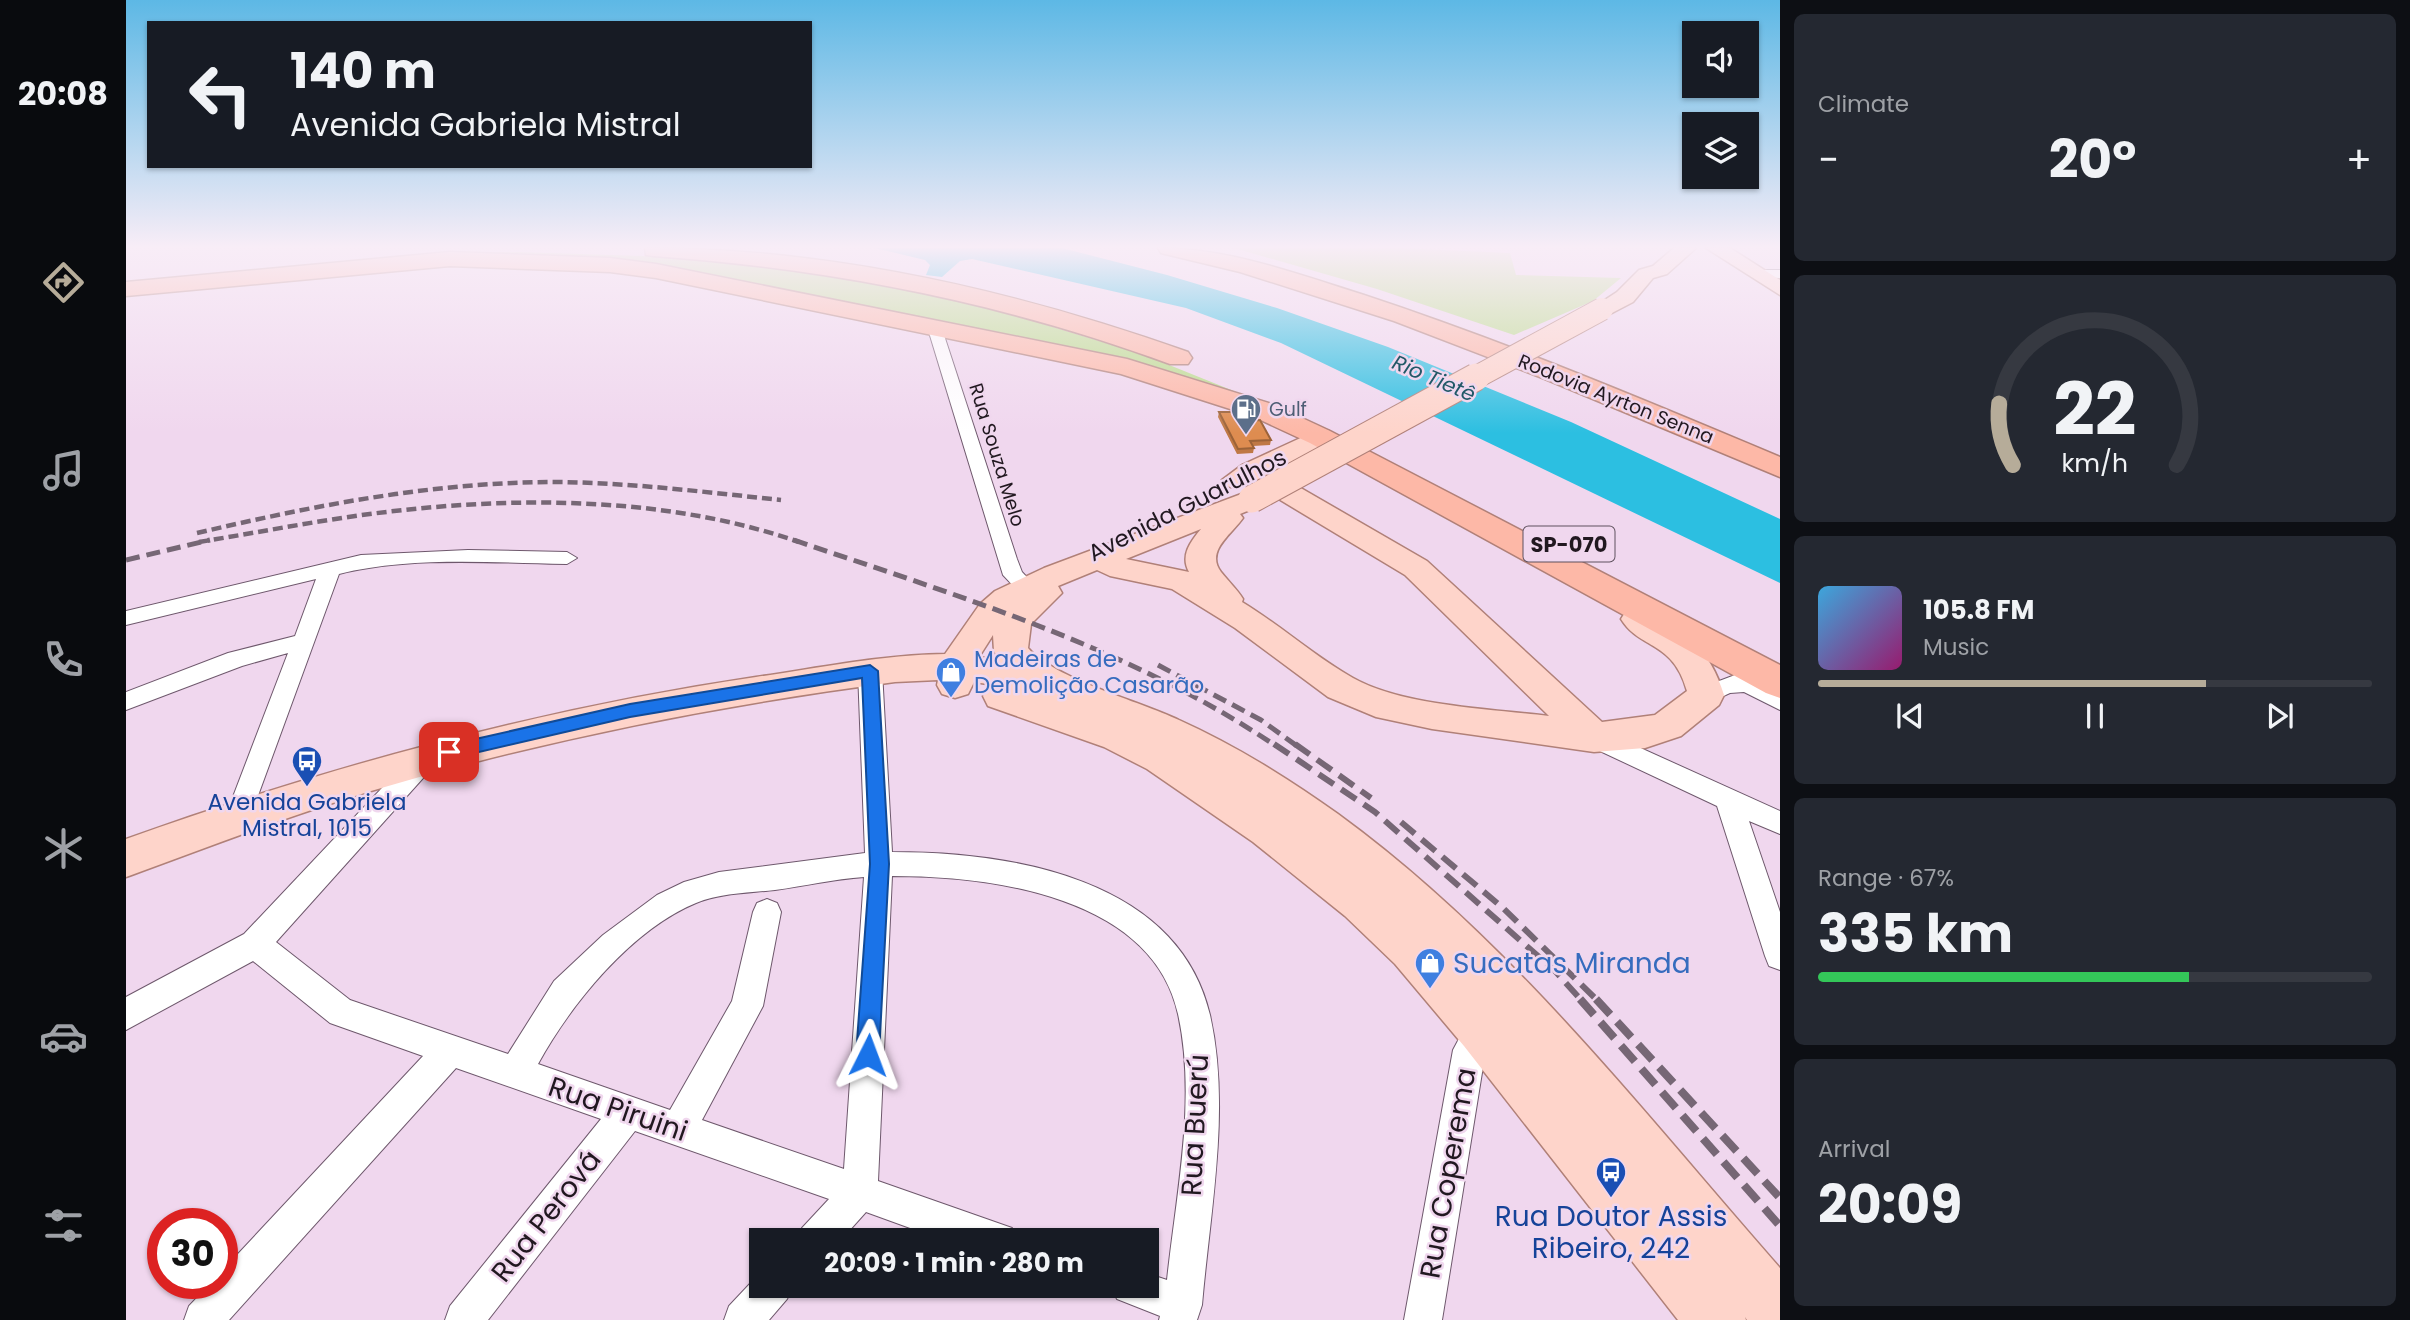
<!DOCTYPE html>
<meta charset="utf-8">
<style>
:root{--surface:#171b24;--page:#242831;--text:#f1f3f6;--muted:#9ea1a6;--line:#363941;--accent:#b6ac99}
body{margin:0;font-family:Poppins,sans-serif;background:var(--page);color:var(--text);height:100vh;display:flex;flex-direction:column;font-size:26px;white-space:nowrap}
*{box-sizing:border-box;margin:0}
p{font-size:23px;color:var(--muted)}
.icon{flex:none;width:38px;height:38px;fill:none;stroke:currentColor;stroke-width:2;stroke-linecap:round;stroke-linejoin:round}
.map{position:relative;flex:1;overflow:hidden}
.panel{display:flex;flex-direction:column;gap:14px;padding:14px;background:#0d0f14;width:630px}
.panel>*{flex:none}
.guide{position:absolute;left:21px;top:21px;width:665px;height:147px;border-radius:0px;box-shadow:0 2px 5px #0004;background:#171b24;color:var(--text);overflow:hidden}
.fabs{position:absolute;left:1556px;top:21px;display:grid;gap:14px}
.fabs a{display:grid;place-items:center;width:77px;height:77px;border-radius:0px;background:var(--surface);box-shadow:0 2px 5px #0004;font-size:35px}
.speed{position:absolute;left:21px;top:1208px;display:flex;gap:14px;font-size:35px;font-weight:700;text-align:center}
.speed>*{display:grid;place-content:center;width:91px;height:91px;border-radius:50%;background:var(--surface);box-shadow:0 2px 5px #0004;line-height:1}
.speed .limit{border:10px solid #d22;background:#fff;color:#111}
.pin{position:absolute;display:grid;place-items:center;width:60px;height:60px;color:#fff;margin:-30px;border-radius:14px;box-shadow:0 4px 10px #0006}
.me{position:absolute;width:77px;margin:-38px;rotate:3deg;stroke-linejoin:round;filter:drop-shadow(0 0 5px #0008)}
.turn{display:flex;align-items:center;gap:24px;height:147px;padding:0 28px;font-size:32px}
.turn .icon{width:91px;height:91px;stroke-width:2.5}
.turn b{display:block;font-size:49px;line-height:60px}
.big{font-size:52px;font-weight:700;line-height:1.1}
.panel .tile{flex:1;display:flex;flex-direction:column;justify-content:center;gap:10px;min-width:0;padding:0 24px;border-radius:10px;background:var(--page)}
.panel .dial{align-items:center;gap:0}
.dial svg{height:182px;overflow:visible;fill:none;stroke:var(--line);stroke-width:7;stroke-linecap:round;text-anchor:middle}
.dial text{fill:var(--text);stroke:none}
.song{display:flex;align-items:center;gap:21px}
.cover{width:84px;height:84px;border-radius:10px;background:linear-gradient(135deg,hsl(200 70% 55%),hsl(320 70% 35%))}
.played{height:7px;border-radius:4px;background:linear-gradient(90deg,var(--accent) 70%,var(--line) 70%)}
.keys{display:flex;justify-content:space-around;direction:ltr}
.heat{display:flex;justify-content:space-between;align-items:center;font-size:38px;direction:ltr}
.charge{height:10px;border-radius:5px;background:linear-gradient(90deg,#34c759 67%,var(--line) 0)}
.trip{position:absolute;left:623px;top:1228px;width:410px;height:70px;border-radius:0px;background:var(--surface);box-shadow:0 2px 5px #0004;font-weight:700;line-height:70px;text-align:center}
main{display:flex;flex:1;min-height:0}
.menu{display:flex;flex-direction:column;width:126px;justify-content:space-around;align-items:center;background:#090b0e;color:var(--muted)}
.menu .icon{width:49px;height:49px}
.menu .active{color:var(--accent)}
.menu b{font-size:32px;color:var(--text)}
.map>svg:first-child{display:block}
.green{fill:#bbdc8d}
.water{fill:#2cbfe1}
.lines{fill:none;stroke-linecap:round;stroke-linejoin:round}
.street-casing{stroke:#6e586c;stroke-width:2}
.primary-casing{stroke:#b08078;stroke-width:3}
.highway-casing{stroke:#b08078;stroke-width:3}
.street{fill:#fff;fill-rule:evenodd}
.primary{fill:#fed4ca;fill-rule:evenodd}
.highway{fill:#fdb8a7;fill-rule:evenodd}
.rail-far3{stroke:#766775;stroke-width:4.5;stroke-dasharray:10 5;stroke-linecap:butt}
.rail-far2{stroke:#766775;stroke-width:5;stroke-dasharray:14 7;stroke-linecap:butt}
.rail-far1{stroke:#766775;stroke-width:6;stroke-dasharray:18 9;stroke-linecap:butt}
.rail{stroke:#766775;stroke-width:8;stroke-dasharray:21 10;stroke-linecap:butt}
.primary-bridge-far1-casing{stroke:#b08078;stroke-width:24;stroke-linecap:butt}
.primary-bridge-casing{stroke:#b08078;stroke-width:29;stroke-linecap:butt}
.primary-bridge-far1{stroke:#fed4ca;stroke-width:22}
.primary-bridge{stroke:#fed4ca;stroke-width:27}
.wall{fill:#bf7845}
.building{fill:#de8c50;stroke:#9b6238;stroke-width:2}
.route{fill:#1a73e8;stroke:#114b97;stroke-width:2}
.labels{text-anchor:middle;dominant-baseline:central;stroke-width:5;stroke-linejoin:round;paint-order:stroke}
.far-street-label{font-size:19px;fill:#211820;stroke:#f0d7ee}
.far-service-label{font-size:19px;fill:#4e5e75;stroke:#f0d7ee;text-anchor:start}
.far-water-label{font-size:21px;font-style:italic;fill:#215867;stroke:#f0d7ee}
.shield{fill:#f0d7ee;stroke:#5f515e;stroke-width:2}
.shield-label{font-size:21px;font-weight:bold;fill:#211820}
.street-label{font-size:23px;fill:#211820;stroke:#f0d7ee}
.shop-label{font-size:23px;fill:#366cbe;stroke:#f0d7ee;text-anchor:start}
.transit-label{font-size:23px;fill:#164399;stroke:#f0d7ee}
.near-shop-label{font-size:28px;fill:#366cbe;stroke:#f0d7ee;text-anchor:start}
.near-street-label{font-size:28px;fill:#211820;stroke:#f0d7ee}
.near-transit-label{font-size:28px;fill:#164399;stroke:#f0d7ee}
</style>
<main>
<nav class="menu">
<b>20:08</b>
<svg class="icon active" aria-label="directions" viewBox="0 0 24 24"><path d="M12 3l9 9-9 9-9-9zM9 14v-3h6M13 9l2 2-2 2"/></svg>
<svg class="icon" aria-label="music" viewBox="0 0 24 24"><path d="M9 18V5l10-2v13"/><circle cx="6" cy="18" r="3"/><circle cx="16" cy="16" r="3"/></svg>
<svg class="icon" aria-label="phone" viewBox="0 0 24 24"><path d="M5 4h4l2 5-3 2q2 4 5 5l2-3 5 2v4C11 20 4 13 5 4z"/></svg>
<svg class="icon" aria-label="climate" viewBox="0 0 24 24"><path d="M12 3v18M4 7l16 10M4 17L20 7"/></svg>
<svg class="icon" aria-label="car" viewBox="0 0 24 24"><path d="M5 17H2v-5l4-1 3-4h7l3 4 3 1v5h-3M9 17h6M6 11h13"/><circle cx="7" cy="17" r="2"/><circle cx="17" cy="17" r="2"/></svg>
<svg class="icon" aria-label="filters" viewBox="0 0 24 24"><path d="M4 7h16M4 17h16"/><circle cx="9" cy="7" r="2"/><circle cx="15" cy="17" r="2"/></svg>
</nav>
<div class="map">
<svg width="1654" height="1320" viewBox="0 0 1654 1320">
<rect width="100%" height="100%" fill="#f0d7ee"/>
<!-- green -->
<path class="green" d="M 1108,248 L 1276,248 L 1384,253 L 1390,275 L 1495,278 L 1467,301 L 1388,335 L 1251,289 Z
M 392,252 L 548,257 L 648,267 L 828,297 L 1016,354 L 1125,398 L 533,267 L 326,253 Z"/>
<!-- water -->
<path class="water" d="M 749,248 L 936,248 L 1041,275 L 1151,308 L 1262,347 L 1445,422 L 1654,519 L 1654,583 L 1155,343 L 1060,308 L 846,259 L 834,261 L 816,277 L 800,275 L 804,265 L 799,260 Z"/>
<g class="lines">
<!-- street casing -->
<g class="street-casing">
<path id="street" d="M 1631,270 L 1654,270 L 1654,278 L 1626,277 L 1624,274 Z
M 809,325 L 816,329 L 891,559 L 896,572 L 911,588 L 908,593 L 894,593 L 877,575 L 802,329 Z
M 342,550 L 441,552 L 451,558 L 441,564 C 367,563 286,556 213,574 L 122,823 L 113,826 L 104,823 L 100,815 L 162,653 L 116,666 L 0,710 L 0,692 L 102,653 L 169,636 L 190,579 L 0,625 L 0,611 L 235,555 Z
M 744,663 L 752,665 L 756,671 L 766,852 C 885,852 1052,878 1084,1015 C 1105,1108 1084,1211 1076,1305 L 1071,1320 L 1033,1320 L 1034,1316 L 991,1299 L 985,1286 L 1020,1286 L 1020,1273 L 1041,1280 C 1050,1194 1071,1100 1052,1014 C 1026,896 865,876 766,876 L 752,1181 L 886,1228 L 891,1241 L 820,1241 L 740,1212 L 714,1241 L 671,1241 L 676,1228 L 703,1199 L 509,1131 L 362,1320 L 319,1320 L 324,1306 L 475,1119 L 330,1068 L 103,1320 L 58,1320 L 63,1306 L 85,1283 L 96,1283 L 96,1271 L 297,1056 L 204,1023 L 127,961 L 0,1030 L 0,997 L 118,934 L 289,753 L 298,750 L 307,753 L 311,760 L 307,767 L 150,942 L 224,1000 L 382,1054 L 428,981 L 477,935 L 531,895 L 558,882 L 593,872 L 739,853 L 732,671 L 736,665 ZM 738,877 L 718,1169 L 576,1120 L 637,1006 L 655,912 L 651,903 L 641,899 L 631,903 L 627,912 L 606,1001 L 544,1110 L 412,1064 C 445,1004 505,930 570,903 C 594,893 623,893 649,890 C 679,886 708,879 738,877 Z
M 1609,675 L 1634,680 L 1654,689 L 1654,710 L 1618,692 L 1604,693 L 1580,704 L 1572,701 L 1568,695 L 1572,689 Z
M 1468,727 L 1654,811 L 1654,834 L 1623,821 L 1654,912 L 1654,970 L 1643,966 L 1639,956 L 1591,806 L 1459,744 L 1456,737 L 1459,730 Z
M 1355,1013 L 1366,1018 L 1371,1029 L 1359,1054 L 1316,1320 L 1278,1320 L 1327,1050 L 1344,1018 Z
M 635,1272 L 635,1286 L 667,1286 L 661,1299 L 643,1320 L 598,1320 L 603,1306 Z"/>
</g>
<!-- primary casing -->
<g class="primary-casing">
<path id="primary" d="M 1548,248 L 1570,248 L 1541,274 L 1527,278 L 1507,302 L 1484,314 L 1468,314 L 1465,309 L 1491,292 L 1513,270 L 1527,266 Z
M 1580,248 L 1604,248 L 1654,280 L 1654,295 Z
M 1194,429 L 1203,431 L 1207,437 L 1203,443 L 1147,472 L 1301,561 L 1476,722 L 1529,715 L 1561,691 C 1547,640 1514,650 1495,619 L 1500,611 L 1512,608 C 1556,620 1585,652 1598,695 L 1593,705 L 1555,736 L 1519,748 L 1468,752 L 1306,729 L 1250,717 L 1202,697 L 1109,628 L 1046,589 L 984,576 L 971,570 L 932,586 L 936,593 L 905,624 L 902,648 C 929,679 1013,701 1053,720 C 1109,745 1163,779 1212,814 C 1384,939 1515,1110 1654,1268 L 1654,1320 L 1621,1320 L 1619,1317 L 1620,1320 L 1552,1320 L 1338,1046 L 1269,964 L 1219,916 L 1127,842 L 1021,769 L 978,747 L 862,706 L 857,696 L 862,686 L 868,685 L 848,682 L 842,694 L 829,698 L 816,694 L 811,685 L 812,680 L 769,682 C 593,705 416,740 245,791 C 162,816 82,847 0,877 L 0,839 C 205,766 414,709 630,677 C 693,668 755,655 819,654 L 854,604 L 869,591 L 918,568 L 1126,490 L 1136,493 L 1140,499 L 1136,505 L 1114,514 L 1117,518 C 1106,534 1079,551 1095,572 C 1102,581 1111,589 1117,599 L 1116,602 C 1154,625 1188,656 1227,678 C 1276,706 1367,709 1423,716 L 1279,575 L 1126,483 L 1110,488 L 1100,486 L 1096,480 L 1116,465 ZM 1075,529 C 1064,542 1054,556 1063,572 L 1000,559 ZM 867,635 L 868,651 L 873,660 L 853,657 Z"/>
</g>
<!-- highway casing -->
<g class="highway-casing">
<path id="highway" d="M 519,248 C 705,248 887,290 1062,352 L 1066,358 L 1062,364 L 1044,364 C 876,302 706,269 528,256 L 520,255 Z
M 1032,248 C 1102,248 1172,274 1238,295 C 1380,342 1517,399 1654,457 L 1654,477 L 1419,379 L 1268,321 L 1114,272 L 1035,253 Z
M 324,252 L 484,258 L 530,264 L 1001,359 L 1146,404 L 1204,431 L 1654,665 L 1654,698 L 1640,693 L 1184,443 L 1126,416 L 995,374 L 530,278 L 484,272 L 324,266 L 0,296 L 0,282 Z"/>
</g>
<!-- street -->
<use href="#street" class="street"/>
<!-- primary -->
<use href="#primary" class="primary"/>
<!-- highway -->
<use href="#highway" class="highway"/>
<!-- rail-far3 -->
<path class="rail-far3" d="M 71,533 C 186,506 303,483 422,482 C 500,482 578,492 655,500
M 73,542 C 141,531 209,517 278,510 C 407,496 550,499 673,542"/>
<!-- rail-far2 -->
<path class="rail-far2" d="M 668,540 C 834,597 1003,647 1150,746
M 0,560 L 84,540
M 1032,665 L 1135,720 L 1171,746"/>
<!-- rail-far1 -->
<path class="rail-far1" d="M 1148,744 L 1249,812 L 1430,972 L 1456,1001
M 1169,744 L 1245,798
M 1275,822 L 1377,908 L 1472,1001"/>
<!-- rail -->
<path class="rail" d="M 1454,999 L 1654,1226
M 1470,999 L 1654,1198"/>
<!-- primary-bridge-far1 casing -->
<g class="primary-bridge-far1-casing">
<path id="primary-bridge-far1" d="M 1347,379 L 1476,309"/>
</g>
<!-- primary-bridge casing -->
<g class="primary-bridge-casing">
<path id="primary-bridge" d="M 1126,499 L 1350,377"/>
</g>
<!-- primary-bridge-far1 -->
<use href="#primary-bridge-far1" class="primary-bridge-far1"/>
<!-- primary-bridge -->
<use href="#primary-bridge" class="primary-bridge"/>
</g>
<!-- wall -->
<path class="wall" d="M 1093,412 L 1145,440 L 1144,445 L 1127,446 L 1128,448 L 1127,453 L 1111,454 L 1092,417 Z"/>
<!-- building -->
<path class="building" d="M 1093,412 L 1108,412 L 1114,421 L 1134,420 L 1145,440 L 1124,441 L 1128,448 L 1112,449 Z"/>
<!-- sky -->
<linearGradient id="sky" x2="0" y2="1"><stop stop-color="#5db8e5"/><stop offset="0.57" stop-color="#f8edf7"/><stop offset="1" stop-color="#f8edf7" stop-opacity="0"/></linearGradient>
<rect width="1654" height="433" fill="url(#sky)"/>
<!-- route -->
<path class="route" d="M 744,665 L 752,671 L 763,864 L 753,1055 L 750,1063 L 742,1067 L 734,1063 L 730,1055 L 744,864 L 736,678 L 504,717 L 323,759 L 314,752 L 323,745 L 504,704 Z"/>
<!-- icons -->
<defs>
<g id="fuel-pin" transform="scale(1.575)"><path d="M0 17L-7.5 6A9.5 9.5 0 1 1 7.5 6Z" fill="#5c6f8a" stroke="#f0d7ee"/><path d="M-5.5-6h7V0h2V4h1.3V-2.5L3-4.5l.8-.8L6-3V5H2.5V1h-1V6h-7ZM-4.2-4.7v3.2H.2V-4.7Z" fill="#fff"/></g>
<g id="shop-pin" transform="scale(1.575)"><path d="M0 17L-7.5 6A9.5 9.5 0 1 1 7.5 6Z" fill="#3f7fe0" stroke="#f0d7ee"/><path d="M-5-2.5h2.3a2.7 3.5 0 0 1 5.4 0H5L5.5 6h-11ZM-1.5-2.5h3a1.5 2.3 0 0 0-3 0Z" fill="#fff"/></g>
<g id="bus-pin" transform="scale(1.575)"><path d="M0 17L-7.5 6A9.5 9.5 0 1 1 7.5 6Z" fill="#1a4fb4" stroke="#f0d7ee"/><path d="M-5-6H5V4H4V6H2V4H-2V6H-4V4H-5ZM-3.5-4V0h7V-4ZM-3.5 1.2v1.5H-2V1.2ZM2 1.2v1.5H3.5V1.2Z" fill="#fff"/></g>
</defs>
<g fill-rule="evenodd">
<use href="#fuel-pin" x="1120" y="409"/>
<use href="#shop-pin" x="825" y="672"/>
<use href="#bus-pin" x="181" y="761"/>
<use href="#shop-pin" x="1304" y="963"/>
<use href="#bus-pin" x="1485" y="1172"/>
</g>
<g class="labels">
<!-- far-street labels -->
<g class="far-street-label">
<text transform="translate(1490 399) rotate(22)">Rodovia Ayrton Senna</text>
<text transform="translate(871 455) rotate(73)">Rua Souza Melo</text>
</g>
<!-- far-service labels -->
<g class="far-service-label">
<text x="1143" y="409">Gulf</text>
</g>
<!-- far-water labels -->
<g class="far-water-label">
<text transform="translate(1308 378) rotate(23)">Rio Tietê</text>
</g>
<!-- shield labels -->
<rect class="shield" x="1397.5" y="526.5" width="91" height="35" rx="5"/>
<g class="shield-label">
<text x="1443" y="544">SP-070</text>
</g>
<!-- street labels -->
<g class="street-label">
<text transform="translate(1061 505) rotate(-27)">Avenida Guarulhos</text>
</g>
<!-- shop labels -->
<g class="shop-label">
<text x="848" y="659">Madeiras de<tspan x="848" dy="26">Demolição Casarão</tspan></text>
</g>
<!-- transit labels -->
<g class="transit-label">
<text x="181" y="802">Avenida Gabriela<tspan x="181" dy="26">Mistral, 1015</tspan></text>
</g>
<!-- near-shop labels -->
<g class="near-shop-label">
<text x="1327" y="963">Sucatas Miranda</text>
</g>
<!-- near-street labels -->
<g class="near-street-label">
<text transform="translate(492 1109) rotate(19)">Rua Piruini</text>
<text transform="translate(1069 1125) rotate(-87)">Rua Buerú</text>
<text transform="translate(1322 1173) rotate(-80)">Rua Coperema</text>
<text transform="translate(420 1216) rotate(-52)">Rua Perová</text>
</g>
<!-- near-transit labels -->
<g class="near-transit-label">
<text x="1485" y="1216">Rua Doutor Assis<tspan x="1485" dy="32">Ribeiro, 242</tspan></text>
</g>
</g>
</svg>
<div class="fabs">
<a><svg class="icon" aria-label="sound" viewBox="0 0 24 24"><path d="M4 9h4l5-4v14l-5-4H4zM17 9q2 3 0 6"/></svg></a>
<a><svg class="icon" aria-label="layers" viewBox="0 0 24 24"><path d="M12 4l9 5-9 5-9-5zM3 14l9 5 9-5"/></svg></a>
</div>
<div class="speed"><div class="limit">30</div></div>
<div class="pin" style="left:323px;top:752px;background:#d93025"><svg class="icon" aria-label="arrive" viewBox="0 0 24 24"><path d="M6 21V4h12l-3 4 3 4H6"/></svg></div>
<svg class="me" style="left:742px;top:1055px" viewBox="-20 -20 40 40"><path d="M0-17L14 15 0 8-14 15z" fill="#1a73e8" stroke="#fff" stroke-width="4"/></svg>
<div class="trip">20:09 · 1 min · 280 m</div>
<div class="guide">
<div class="turn"><svg class="icon" aria-label="left" viewBox="0 0 24 24"><path d="M17 20v-9H6M10 6l-5 5 5 5"/></svg><div><b>140 m</b>Avenida Gabriela Mistral</div></div>
</div>
</div>
<section class="panel">
<div class="tile"><p>Climate</p>
<div class="heat"><a>−</a><b class="big">20°</b><a>+</a></div>
</div>
<div class="tile dial"><svg viewBox="0 0 100 80">
<path d="M14 69A42 42 0 1 1 86 69"/>
<path d="M14 69A42 42 0 0 1 8 42" stroke="#b6ac99"/>
<text x="50" y="56" font-size="32" font-weight="700">22</text>
<text x="50" y="72" font-size="11">km/h</text>
</svg></div>
<div class="tile">
<div class="song"><i class="cover"></i><div><b>105.8 FM</b><p>Music</p></div></div>
<div class="played"></div>
<div class="keys"><svg class="icon" aria-label="previous" viewBox="0 0 24 24"><path d="M18 5L8 12l10 7zM5 5v14"/></svg><svg class="icon" aria-label="pause" viewBox="0 0 24 24"><path d="M8 5v14M16 5v14"/></svg><svg class="icon" aria-label="next" viewBox="0 0 24 24"><path d="M6 5l10 7-10 7zM19 5v14"/></svg></div>
</div>
<div class="tile"><p>Range · 67%</p><b class="big">335 km</b><div class="charge"></div></div>
<div class="tile"><p>Arrival</p><b class="big">20:09</b></div>
</section>
</main>
